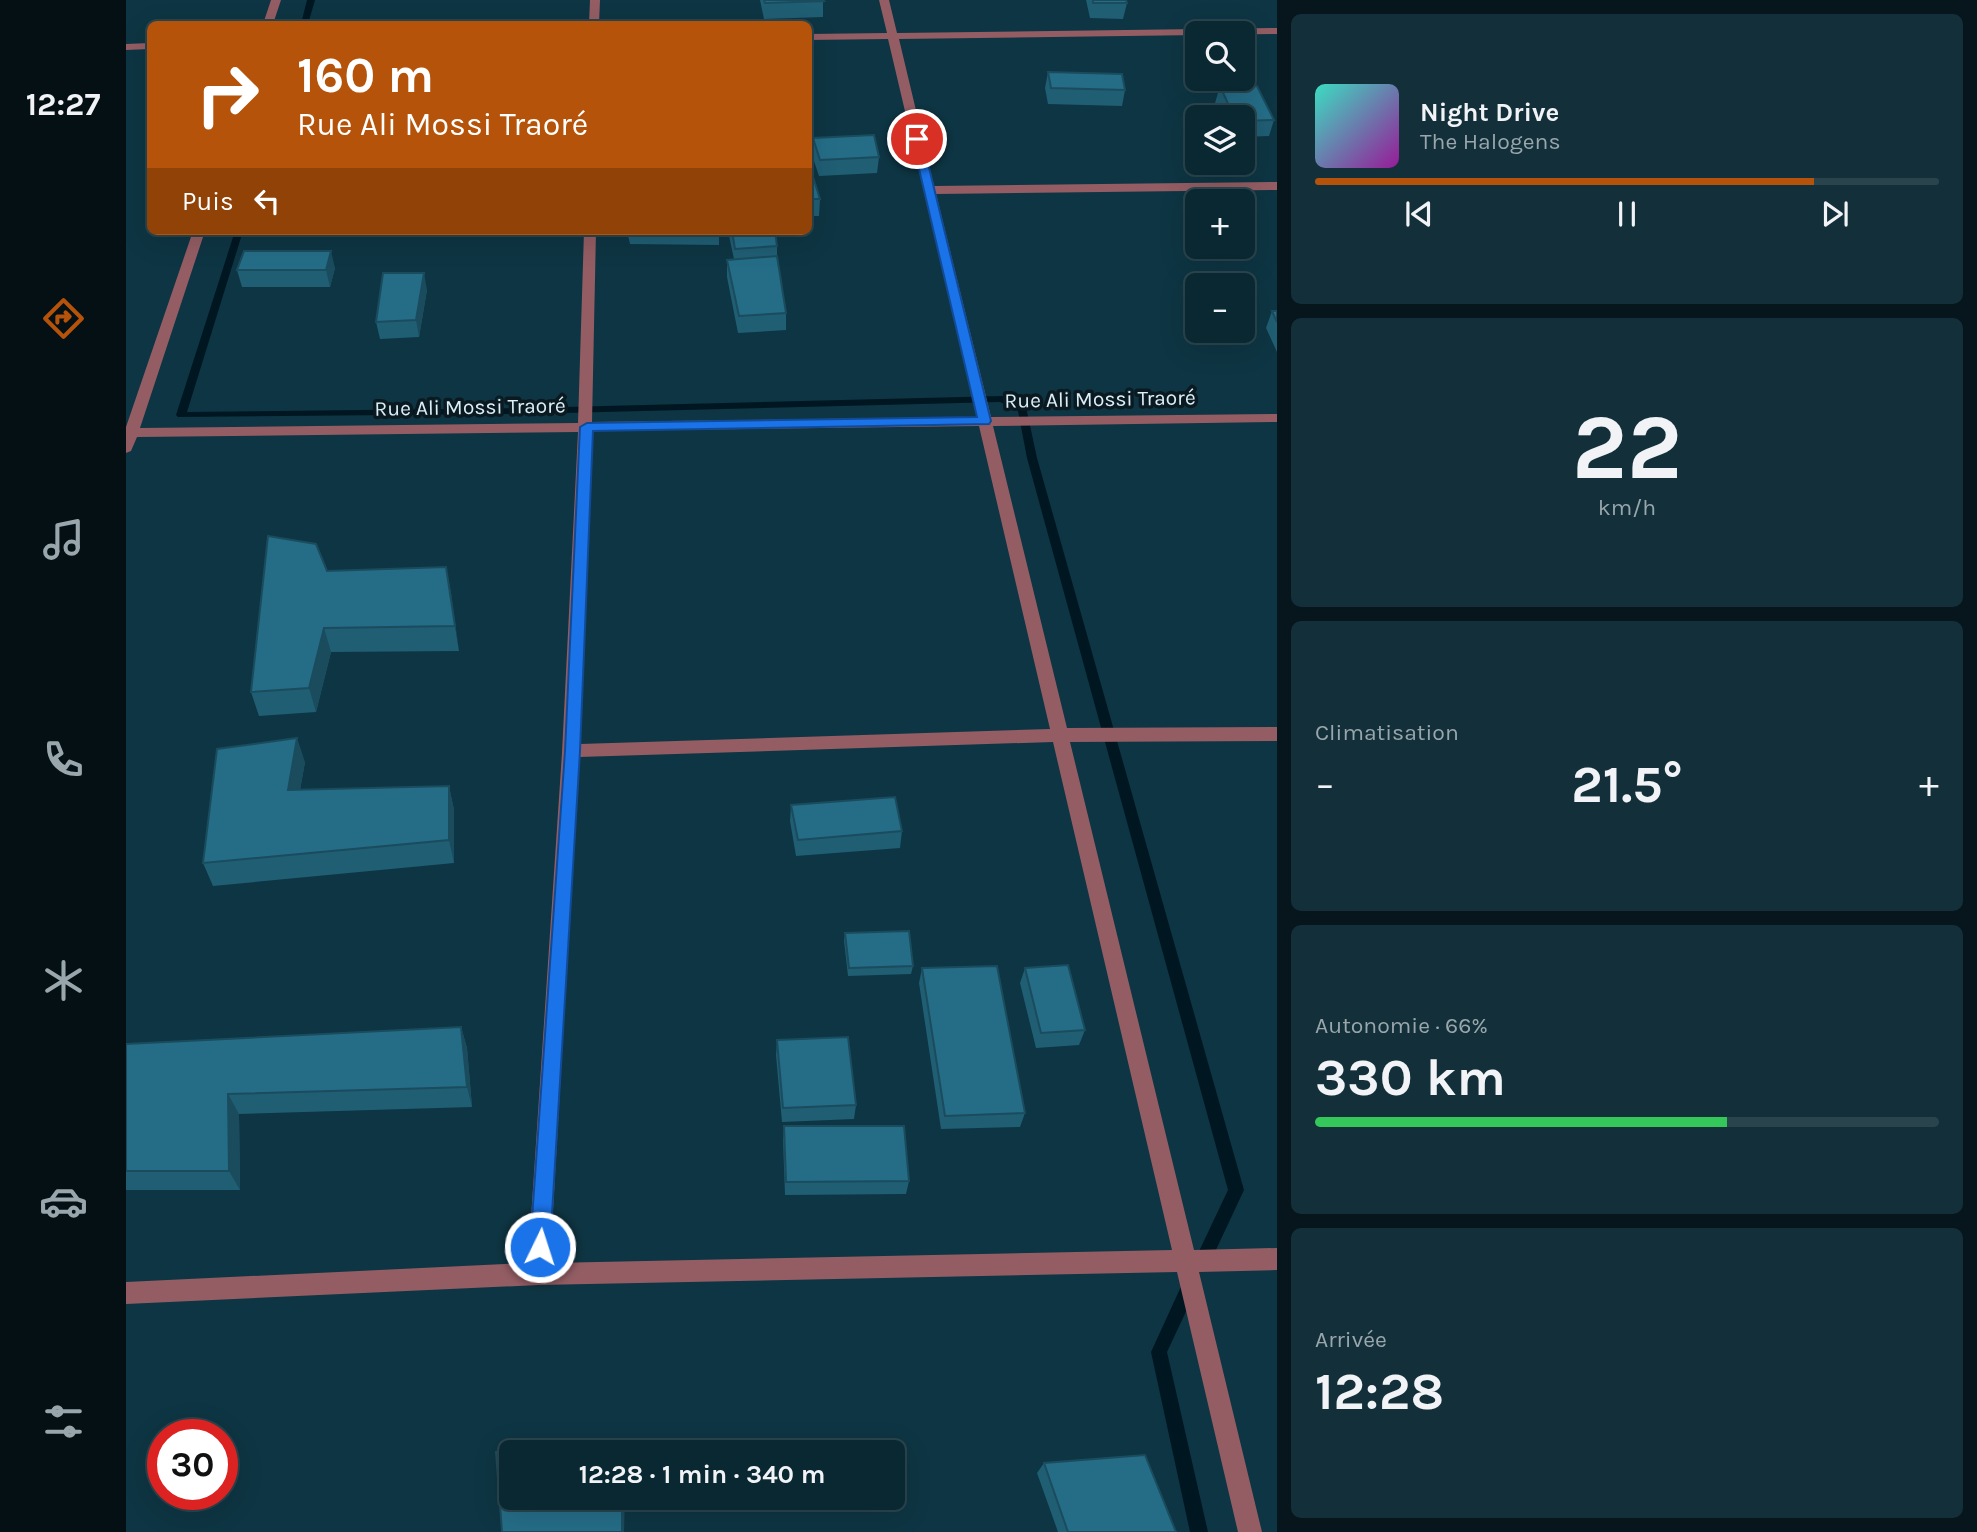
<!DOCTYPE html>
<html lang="fr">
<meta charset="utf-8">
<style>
:root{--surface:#0a2832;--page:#13303a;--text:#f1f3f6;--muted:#99a6ac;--line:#2a444d;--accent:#b45309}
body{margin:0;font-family:Karla,sans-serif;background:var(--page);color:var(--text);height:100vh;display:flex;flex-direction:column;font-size:26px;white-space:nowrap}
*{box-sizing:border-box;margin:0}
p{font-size:23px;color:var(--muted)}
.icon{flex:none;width:38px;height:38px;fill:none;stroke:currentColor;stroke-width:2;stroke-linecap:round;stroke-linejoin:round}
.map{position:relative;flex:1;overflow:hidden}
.panel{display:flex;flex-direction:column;gap:14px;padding:14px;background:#06161c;width:700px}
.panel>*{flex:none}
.guide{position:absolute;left:21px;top:21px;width:665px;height:214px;border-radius:10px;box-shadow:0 7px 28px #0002,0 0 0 2px var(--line);background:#b45309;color:#fff;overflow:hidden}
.buttons{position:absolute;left:1059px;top:21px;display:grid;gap:14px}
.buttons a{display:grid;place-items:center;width:70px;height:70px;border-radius:10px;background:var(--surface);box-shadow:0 7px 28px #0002,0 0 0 2px var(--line);font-size:35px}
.speed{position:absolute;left:21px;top:1419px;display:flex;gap:14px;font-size:35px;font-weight:700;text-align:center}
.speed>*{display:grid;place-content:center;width:91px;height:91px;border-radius:50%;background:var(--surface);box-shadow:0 7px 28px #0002,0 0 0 2px var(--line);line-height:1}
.speed .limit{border:10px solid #d22;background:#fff;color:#111}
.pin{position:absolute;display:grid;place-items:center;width:60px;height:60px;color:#fff;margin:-30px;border:4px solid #fff;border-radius:50%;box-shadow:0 2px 7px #0007}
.me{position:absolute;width:77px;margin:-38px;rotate:4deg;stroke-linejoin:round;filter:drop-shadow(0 0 5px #0008)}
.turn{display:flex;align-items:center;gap:24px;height:147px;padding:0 35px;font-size:32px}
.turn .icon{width:91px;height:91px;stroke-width:2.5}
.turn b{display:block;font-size:49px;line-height:60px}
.then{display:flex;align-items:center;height:66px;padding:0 35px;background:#0003;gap:14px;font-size:26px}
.big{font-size:52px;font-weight:700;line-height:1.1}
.panel .widget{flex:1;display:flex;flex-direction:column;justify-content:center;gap:10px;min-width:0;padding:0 24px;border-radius:10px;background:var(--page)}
.panel .dial{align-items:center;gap:0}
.dial b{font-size:91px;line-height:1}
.song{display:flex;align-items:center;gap:21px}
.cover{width:84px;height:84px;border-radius:10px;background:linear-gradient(135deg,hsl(170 70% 55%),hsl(300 70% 35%))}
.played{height:7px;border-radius:4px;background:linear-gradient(90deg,var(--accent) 80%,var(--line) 80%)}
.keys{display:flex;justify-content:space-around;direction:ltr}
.heat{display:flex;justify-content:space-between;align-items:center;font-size:38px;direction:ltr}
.charge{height:10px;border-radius:5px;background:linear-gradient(90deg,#34c759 66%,var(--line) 0)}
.trip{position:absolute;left:373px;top:1440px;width:406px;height:70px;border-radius:10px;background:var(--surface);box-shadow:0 7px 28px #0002,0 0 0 2px var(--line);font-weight:700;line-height:70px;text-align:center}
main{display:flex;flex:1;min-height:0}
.tabs{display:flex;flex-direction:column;width:126px;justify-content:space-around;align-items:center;background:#041014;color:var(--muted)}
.tabs .icon{width:49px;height:49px}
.tabs .selected{color:var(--accent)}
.tabs b{font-size:32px;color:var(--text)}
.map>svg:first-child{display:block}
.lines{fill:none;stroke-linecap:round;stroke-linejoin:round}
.stream{fill:#001722;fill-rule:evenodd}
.street{fill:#945d64;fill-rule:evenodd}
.wall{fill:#205e74}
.shaded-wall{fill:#1a4c5e}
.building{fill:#256d87;stroke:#1a4c5e;stroke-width:2}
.route{fill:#1a73e8;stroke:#114b97;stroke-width:2}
.labels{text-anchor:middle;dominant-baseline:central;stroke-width:7;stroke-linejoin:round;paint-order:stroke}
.street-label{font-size:21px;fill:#dbeff8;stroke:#0b1a21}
</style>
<main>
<nav class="tabs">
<b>12:27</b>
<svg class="icon selected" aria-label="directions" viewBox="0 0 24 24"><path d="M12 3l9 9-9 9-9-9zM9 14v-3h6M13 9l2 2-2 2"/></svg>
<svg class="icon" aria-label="music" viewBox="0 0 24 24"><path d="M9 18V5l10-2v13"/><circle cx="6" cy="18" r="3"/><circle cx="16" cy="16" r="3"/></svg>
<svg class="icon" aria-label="phone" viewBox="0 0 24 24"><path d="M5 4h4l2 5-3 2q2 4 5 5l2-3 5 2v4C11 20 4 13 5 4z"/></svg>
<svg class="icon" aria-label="climate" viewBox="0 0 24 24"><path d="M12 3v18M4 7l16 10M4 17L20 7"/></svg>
<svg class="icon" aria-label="car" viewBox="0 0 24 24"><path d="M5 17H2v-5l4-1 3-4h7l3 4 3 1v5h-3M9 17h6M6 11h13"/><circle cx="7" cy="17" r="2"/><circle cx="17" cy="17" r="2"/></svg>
<svg class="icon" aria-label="filters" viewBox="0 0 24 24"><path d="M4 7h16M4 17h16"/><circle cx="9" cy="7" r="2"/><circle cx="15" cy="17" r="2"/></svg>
</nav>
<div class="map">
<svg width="1151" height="1532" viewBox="0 0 1151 1532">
<rect width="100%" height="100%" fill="#0e3543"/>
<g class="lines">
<!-- stream -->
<path class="stream" d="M 181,0 L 189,0 L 182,24 L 175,24 Z
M 109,231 L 117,231 L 61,412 L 398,408 L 876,396 L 900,407 L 911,458 L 1118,1190 L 1081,1269 L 1075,1272 L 1069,1269 L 1067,1264 L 1102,1190 L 901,458 L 892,411 L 874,402 L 398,414 L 52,417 L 50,415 Z
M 1064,1278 L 1070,1280 L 1072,1286 L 1041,1352 L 1082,1532 L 1064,1532 L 1025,1352 L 1058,1280 Z"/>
<!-- street -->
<path class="street" d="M 145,0 L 155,0 L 147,24 L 137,24 Z
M 464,0 L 474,0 L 473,24 L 463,24 Z
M 753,0 L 763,0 L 771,33 L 1151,28 L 1151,34 L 773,39 L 808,186 L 1151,182 L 1151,190 L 810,194 L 865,417 L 1151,414 L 1151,422 L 867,426 L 941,728 L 1151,727 L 1151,741 L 944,742 L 1068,1250 L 1151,1248 L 1151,1270 L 1073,1272 L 1136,1532 L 1112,1532 L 1051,1272 L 412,1285 L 0,1304 L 0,1282 L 402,1263 L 436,753 L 452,432 L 11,437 L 5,451 L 0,453 L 0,427 L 67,231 L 79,231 L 14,428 L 452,423 L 458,231 L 470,231 L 466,422 L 851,417 L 762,39 L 682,40 L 682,34 L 761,33 ZM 853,426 L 924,729 L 454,744 L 466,431 ZM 927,742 L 1046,1250 L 424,1263 L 453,757 Z
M 24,43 L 24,49 L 0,50 L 0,44 Z"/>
</g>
<!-- wall -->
<path class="wall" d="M 634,0 L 697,0 L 697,17 L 638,19 Z
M 960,0 L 1000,0 L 1001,3 L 997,19 L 964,18 Z
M 922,72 L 999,90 L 996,106 L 922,104 L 919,88 Z
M 1094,86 L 1148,120 L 1143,136 L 1116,137 L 1116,117 L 1096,117 L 1089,103 Z
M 687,138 L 753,157 L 751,173 L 693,176 L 686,155 Z
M 682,161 L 694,199 L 693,216 L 682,216 Z
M 133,231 L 210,231 L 209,234 L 134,234 Z
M 501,231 L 593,231 L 593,245 L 504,244 Z
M 602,231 L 649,231 L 651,246 L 651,257 L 660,313 L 660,330 L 612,333 L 601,277 L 601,260 L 608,259 Z
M 209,268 L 204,287 L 116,287 L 111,270 Z
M 301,290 L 293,337 L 254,339 L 250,322 Z
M 1146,311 L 1151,311 L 1151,352 L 1140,328 Z
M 320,567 L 333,651 L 205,652 L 190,712 L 133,716 L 125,692 L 201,571 Z
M 179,762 L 174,790 L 323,786 L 328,810 L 328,863 L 87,886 L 77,863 Z
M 665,805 L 776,831 L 774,848 L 670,856 L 664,821 Z
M 719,933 L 787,966 L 785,974 L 722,976 L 718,941 Z
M 796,968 L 899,1113 L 894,1127 L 815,1129 L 793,983 Z
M 899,968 L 959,1030 L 953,1045 L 910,1048 L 894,983 Z
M 335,1027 L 341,1048 L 346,1107 L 113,1114 L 114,1190 L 0,1190 L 0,1044 Z
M 651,1040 L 730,1105 L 728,1119 L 656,1122 L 650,1055 Z
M 658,1126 L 783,1181 L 780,1194 L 659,1195 L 657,1140 Z
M 918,1463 L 1050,1532 L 932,1532 L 911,1473 Z"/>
<!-- shaded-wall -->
<path class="shaded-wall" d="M 205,251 L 209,268 L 204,287 L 200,270 Z
M 298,273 L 301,290 L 293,337 L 290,320 Z
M 320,567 L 325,592 L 333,651 L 329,626 Z
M 198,628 L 205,652 L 190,712 L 183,688 Z
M 171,738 L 179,762 L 170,813 L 162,790 Z
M 323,786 L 328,810 L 328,863 L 323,840 Z
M 335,1027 L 341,1048 L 346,1107 L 341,1087 Z
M 102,1094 L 113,1114 L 114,1190 L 103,1171 Z
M 496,1498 L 499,1498 L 498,1532 L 496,1532 Z"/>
<!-- building -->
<path class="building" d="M 638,0 L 697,0 L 698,1 L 639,3 Z
M 967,0 L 1000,0 L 1001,3 L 967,3 Z
M 922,72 L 996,74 L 999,90 L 925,88 Z
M 1094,86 L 1131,86 L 1148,120 L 1116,121 L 1116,117 L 1108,117 Z
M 748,135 L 753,157 L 694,160 L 687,138 Z
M 682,161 L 694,199 L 682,199 Z
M 606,231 L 649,231 L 651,246 L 609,249 Z
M 118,251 L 205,251 L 200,270 L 111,270 Z
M 651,256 L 660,313 L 613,316 L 601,260 Z
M 257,273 L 298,273 L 290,320 L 250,322 Z
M 1146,311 L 1151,311 L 1151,322 Z
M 142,536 L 190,544 L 201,571 L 320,567 L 329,626 L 198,628 L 183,688 L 125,692 Z
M 171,738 L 162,790 L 323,786 L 323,840 L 77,863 L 91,749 Z
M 769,797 L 776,831 L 672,840 L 665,805 Z
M 783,931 L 787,966 L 723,968 L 719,933 Z
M 942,965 L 959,1030 L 915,1033 L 899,968 Z
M 871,966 L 899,1113 L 819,1116 L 796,968 Z
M 335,1027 L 341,1087 L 102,1094 L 103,1171 L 0,1171 L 0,1044 Z
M 722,1037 L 730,1105 L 657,1108 L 651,1040 Z
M 658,1126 L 778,1126 L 783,1181 L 660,1182 Z
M 497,1441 L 497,1452 L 385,1452 L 385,1498 L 496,1498 L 496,1532 L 376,1532 L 370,1452 Z
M 1019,1455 L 1050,1532 L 942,1532 L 918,1463 Z"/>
<!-- route -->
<path class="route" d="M 791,136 L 796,139 L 865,421 L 863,424 L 467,431 L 454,751 L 424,1247 L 421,1254 L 414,1257 L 407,1254 L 404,1247 L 439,751 L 454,427 L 461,423 L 851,417 L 786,139 Z"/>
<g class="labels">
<!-- street labels -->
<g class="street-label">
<text transform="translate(974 399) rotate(-1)">Rue Ali Mossi Traoré</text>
<text transform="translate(344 407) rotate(-1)">Rue Ali Mossi Traoré</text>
</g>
</g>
</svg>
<div class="buttons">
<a><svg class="icon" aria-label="search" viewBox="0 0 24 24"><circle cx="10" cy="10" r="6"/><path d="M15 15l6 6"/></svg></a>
<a><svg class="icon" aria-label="layers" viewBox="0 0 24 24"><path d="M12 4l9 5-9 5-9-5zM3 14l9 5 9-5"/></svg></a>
<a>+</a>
<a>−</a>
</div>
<div class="speed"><div class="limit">30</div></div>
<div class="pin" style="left:791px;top:139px;background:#d93025"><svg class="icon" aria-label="arrive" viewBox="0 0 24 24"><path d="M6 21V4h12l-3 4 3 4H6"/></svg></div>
<svg class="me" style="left:414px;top:1247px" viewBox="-20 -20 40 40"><circle r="17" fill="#1a73e8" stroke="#fff" stroke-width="3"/><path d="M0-11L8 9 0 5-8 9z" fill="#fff"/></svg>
<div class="trip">12:28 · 1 min · 340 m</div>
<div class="guide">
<div class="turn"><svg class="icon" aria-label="right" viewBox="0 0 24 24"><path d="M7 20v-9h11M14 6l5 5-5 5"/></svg><div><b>160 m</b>Rue Ali Mossi Traoré</div></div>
<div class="then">Puis<svg class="icon" aria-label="left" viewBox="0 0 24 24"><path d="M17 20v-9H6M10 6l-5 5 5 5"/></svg></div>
</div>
</div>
<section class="panel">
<div class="widget">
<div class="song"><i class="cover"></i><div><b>Night Drive</b><p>The Halogens</p></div></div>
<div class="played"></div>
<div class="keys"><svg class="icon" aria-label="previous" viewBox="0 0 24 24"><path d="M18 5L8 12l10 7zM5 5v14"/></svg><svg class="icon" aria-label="pause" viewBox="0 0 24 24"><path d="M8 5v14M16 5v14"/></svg><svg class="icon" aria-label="next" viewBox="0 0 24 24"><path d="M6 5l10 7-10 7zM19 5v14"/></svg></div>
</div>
<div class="widget dial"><b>22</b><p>km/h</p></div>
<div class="widget"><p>Climatisation</p>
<div class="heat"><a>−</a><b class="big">21.5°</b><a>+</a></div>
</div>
<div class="widget"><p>Autonomie · 66%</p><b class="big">330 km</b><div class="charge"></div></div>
<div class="widget"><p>Arrivée</p><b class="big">12:28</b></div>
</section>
</main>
